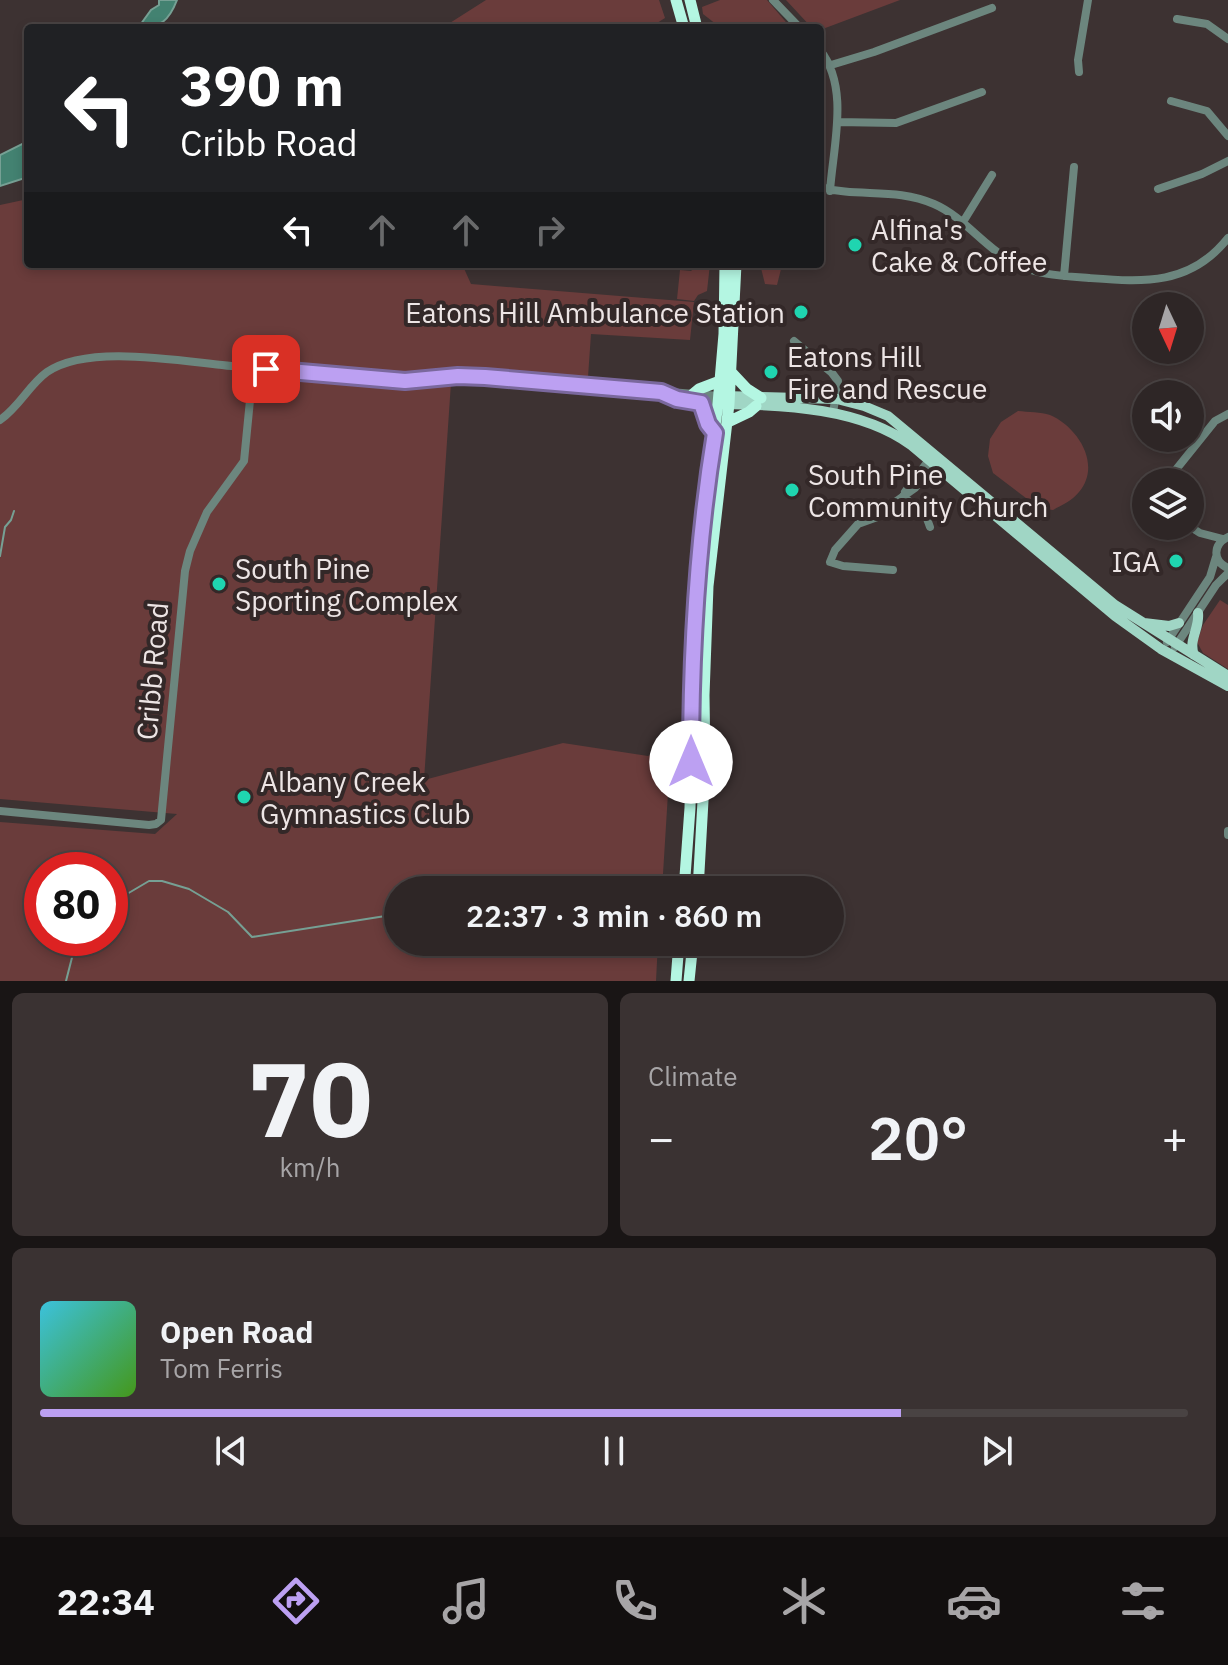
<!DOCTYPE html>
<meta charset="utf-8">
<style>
:root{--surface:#2e2626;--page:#3a3232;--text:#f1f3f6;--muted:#a7a5a7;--line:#494343;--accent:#bca0f2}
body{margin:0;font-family:"IBM Plex Sans",sans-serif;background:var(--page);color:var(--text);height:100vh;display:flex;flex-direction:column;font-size:30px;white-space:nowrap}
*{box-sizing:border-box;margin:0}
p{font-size:26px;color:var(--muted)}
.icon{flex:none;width:44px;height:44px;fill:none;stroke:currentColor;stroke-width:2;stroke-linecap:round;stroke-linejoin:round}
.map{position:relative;height:981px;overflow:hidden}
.side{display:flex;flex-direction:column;gap:12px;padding:12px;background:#191515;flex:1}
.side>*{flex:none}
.top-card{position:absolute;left:24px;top:24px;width:800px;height:244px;border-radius:8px;box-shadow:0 4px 12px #0003,0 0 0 2px var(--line);background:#202124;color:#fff;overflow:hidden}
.needle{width:52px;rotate:176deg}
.tools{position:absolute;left:1132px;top:292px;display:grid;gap:16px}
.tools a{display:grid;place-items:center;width:72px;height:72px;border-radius:50%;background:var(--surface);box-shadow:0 4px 12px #0003,0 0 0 2px var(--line);font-size:40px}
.speed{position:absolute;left:24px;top:852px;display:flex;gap:16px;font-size:40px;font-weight:700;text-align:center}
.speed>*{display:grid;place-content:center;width:104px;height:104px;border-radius:50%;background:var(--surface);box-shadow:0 4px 12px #0003,0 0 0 2px var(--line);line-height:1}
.speed .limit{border:12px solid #d22;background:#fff;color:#111}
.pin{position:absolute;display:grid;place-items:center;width:68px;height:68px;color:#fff;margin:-34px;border-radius:16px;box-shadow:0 4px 12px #0006}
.me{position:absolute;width:88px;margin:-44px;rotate:0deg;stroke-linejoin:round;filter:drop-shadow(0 0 6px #0008)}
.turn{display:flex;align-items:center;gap:28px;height:168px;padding:0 24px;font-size:36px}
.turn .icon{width:104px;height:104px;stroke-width:2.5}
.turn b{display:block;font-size:56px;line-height:68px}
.lanes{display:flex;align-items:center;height:76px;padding:0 24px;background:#0003;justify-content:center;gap:40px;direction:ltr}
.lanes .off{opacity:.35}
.big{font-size:60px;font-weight:600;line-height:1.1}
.side .tile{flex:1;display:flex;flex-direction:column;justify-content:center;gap:12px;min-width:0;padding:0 28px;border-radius:12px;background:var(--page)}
.side .dial{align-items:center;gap:0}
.dial b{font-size:104px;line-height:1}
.song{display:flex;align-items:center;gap:24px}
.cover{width:96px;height:96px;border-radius:12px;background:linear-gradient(135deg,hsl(190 70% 55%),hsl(100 70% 35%))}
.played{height:8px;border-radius:4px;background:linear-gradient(90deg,var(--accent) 75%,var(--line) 75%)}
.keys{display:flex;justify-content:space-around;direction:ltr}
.heat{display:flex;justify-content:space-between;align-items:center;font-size:44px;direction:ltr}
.side .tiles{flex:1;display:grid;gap:12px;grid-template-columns:1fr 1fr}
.tile:last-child{grid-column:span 2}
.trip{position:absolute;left:384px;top:876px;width:460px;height:80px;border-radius:40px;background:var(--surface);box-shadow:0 4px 12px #0003,0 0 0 2px var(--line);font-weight:600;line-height:80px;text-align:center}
.dock{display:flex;height:128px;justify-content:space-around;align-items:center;background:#120f0f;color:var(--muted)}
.dock .icon{width:56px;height:56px}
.dock .active{color:var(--accent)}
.dock b{font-size:36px;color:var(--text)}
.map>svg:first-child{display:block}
.green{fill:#6a3c3b;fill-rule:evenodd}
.water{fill:#438271;stroke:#76a094;stroke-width:2}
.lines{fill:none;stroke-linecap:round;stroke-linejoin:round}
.stream{stroke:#76a094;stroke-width:2}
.minor{stroke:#6c867e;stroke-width:8}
.major{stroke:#a0d6c5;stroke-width:10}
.highway{stroke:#b4f6e2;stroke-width:11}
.route-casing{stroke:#7a689d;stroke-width:20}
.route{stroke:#bca0f2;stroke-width:14}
.poi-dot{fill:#1fd5b0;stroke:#332828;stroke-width:3}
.labels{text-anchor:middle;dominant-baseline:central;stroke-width:8;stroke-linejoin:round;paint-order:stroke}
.poi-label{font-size:28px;fill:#ede5e5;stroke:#332828;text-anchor:start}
.street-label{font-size:28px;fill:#ede5e5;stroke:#332828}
</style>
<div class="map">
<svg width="1228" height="981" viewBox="0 0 1228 981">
<rect width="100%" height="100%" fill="#3d3232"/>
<!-- green -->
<path class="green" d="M 486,0 L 659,0 L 665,18 L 649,28 L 442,28 Z
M 720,0 L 767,0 L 791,28 L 721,28 L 703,14 L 702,7 Z
M 786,0 L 900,0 L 820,30 L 812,28 Z
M 28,199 L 28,264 L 462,264 L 471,284 L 694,302 L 690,340 L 591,334 L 588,377 L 452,368 L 424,780 L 563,743 L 648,756 L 665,748 L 668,793 L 662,890 L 398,890 L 398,942 L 658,942 L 656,981 L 0,981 L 0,822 L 155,834 L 177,814 L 0,799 L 0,205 ZM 42,870 L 110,870 L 110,938 L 42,938 Z
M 698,264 L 710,264 L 707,291 L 698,295 L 694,301 L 677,299 L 680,270 L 691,271 Z
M 775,264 L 781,269 L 777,285 L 765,284 L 761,268 Z
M 1018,411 C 1028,412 1041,412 1050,415 C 1078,427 1102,465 1079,492 C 1073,500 1062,505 1053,510 L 1039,508 L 993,473 L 988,456 L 990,439 L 1001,422 Z
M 1220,600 L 1228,605 L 1228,669 L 1203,653 L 1197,642 L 1203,625 Z"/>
<!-- water -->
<path class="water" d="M 159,0 L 177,0 C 169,21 160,28 138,28 L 151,10 L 159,5 Z
M 28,141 L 28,177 L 0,186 L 0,155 Z"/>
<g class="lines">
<!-- stream -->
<path class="stream" d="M 0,556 L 5,527 L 11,520 L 14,511
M 110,904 L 149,881 L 162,881 L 189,889 L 228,912 L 252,937 L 398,914
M 66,981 L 77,938"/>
<!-- minor -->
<path class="minor" d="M 773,0 L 800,28
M 1177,19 L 1207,24 L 1228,39
M 820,50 C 850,88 833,146 830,191
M 831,65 L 874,52 L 992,8
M 1079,72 L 1078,60 L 1088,0
M 1171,101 L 1207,111 L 1228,136
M 837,122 L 896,123 L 982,92
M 820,187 C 858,198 895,187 934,204 C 964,217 983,246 1012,262 C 1035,275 1062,276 1089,278 C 1143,282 1190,286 1228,238
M 1158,189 L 1202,174 L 1228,161
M 963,222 L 992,175
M 1064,276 L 1074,167
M 794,341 L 832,373 L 838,381 L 833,413
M242 368a12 12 0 1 1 24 0a12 12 0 1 1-24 0Z
M 266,369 L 405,381 L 474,376 L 719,396
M 662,393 L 684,401 L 718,404
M 0,420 C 19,407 29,385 47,372 C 90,342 189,363 242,367
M 1166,482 L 1215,421 L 1228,414
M 905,492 L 929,460
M 903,496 L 926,516 L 930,527
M 1189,526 L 1200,533 L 1223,539
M 1228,537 C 1213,544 1212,561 1228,568
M 893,570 L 843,566 L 830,562 L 835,550 L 858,524 L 883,515 L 891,505 L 915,488 L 934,464
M 1167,642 L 1210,577 L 1216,557
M 1175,647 L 1216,585 L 1228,573
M 0,811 L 149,825 L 156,824 L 161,820 L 185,571 L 190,551 L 207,512 L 244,461 L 252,380
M 1228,831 L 1228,835"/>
<!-- major -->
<path class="major" d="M 722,396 L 837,399 L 864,406 L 888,416 L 1115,605 L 1228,676
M 724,404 C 785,405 861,408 911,445 L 1115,616 L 1161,649 L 1228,686
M 1144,623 L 1169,626 L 1179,623
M 1194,655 C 1188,640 1200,628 1198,613"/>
<!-- highway -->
<path class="highway" d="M 676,0 L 684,28
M 690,0 L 697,28
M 732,373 L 747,389 L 761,398
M 693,394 L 699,389 L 720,381
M 701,403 L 708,424 L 715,433
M 728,422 L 749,412 L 756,406
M 684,890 L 690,808 L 695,605 L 706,489 L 718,404 L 724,334 L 725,264
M 698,890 L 705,765 L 704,695 L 708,586 L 729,404 L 736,264
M 676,981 L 679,942
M 689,981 L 693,942"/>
</g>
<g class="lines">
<!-- route casing -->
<g class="route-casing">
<path id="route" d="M 266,369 L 405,381 L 458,376 L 485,377 L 661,392 L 677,399 L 701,403 L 708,424 L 715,433 C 697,542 691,652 691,762"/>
</g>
<!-- route -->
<use href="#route" class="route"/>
</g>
<!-- markers -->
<g class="poi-dot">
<circle cx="855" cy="245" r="8"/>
<circle cx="801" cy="312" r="8"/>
<circle cx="771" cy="372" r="8"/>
<circle cx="792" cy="490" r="8"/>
<circle cx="1176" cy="561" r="8"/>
<circle cx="219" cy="584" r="8"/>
<circle cx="244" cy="797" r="8"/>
</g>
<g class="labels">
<!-- poi labels -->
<g class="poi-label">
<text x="871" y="229">Alfina's<tspan x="871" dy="32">Cake &amp; Coffee</tspan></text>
<text x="785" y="312" text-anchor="end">Eatons Hill Ambulance Station</text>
<text x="787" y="356">Eatons Hill<tspan x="787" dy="32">Fire and Rescue</tspan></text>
<text x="808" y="474">South Pine<tspan x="808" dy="32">Community Church</tspan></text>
<text x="1160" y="561" text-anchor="end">IGA</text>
<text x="235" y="568">South Pine<tspan x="235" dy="32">Sporting Complex</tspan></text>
<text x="260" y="781">Albany Creek<tspan x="260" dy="32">Gymnastics Club</tspan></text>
</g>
<!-- street labels -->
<g class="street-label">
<text transform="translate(152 671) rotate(-85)">Cribb Road</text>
</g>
</g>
</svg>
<div class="tools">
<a><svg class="needle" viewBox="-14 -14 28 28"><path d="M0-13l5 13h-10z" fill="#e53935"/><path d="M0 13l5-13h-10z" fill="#a7a5a7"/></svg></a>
<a><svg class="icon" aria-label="sound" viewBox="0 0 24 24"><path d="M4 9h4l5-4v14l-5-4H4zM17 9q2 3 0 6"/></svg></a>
<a><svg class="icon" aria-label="layers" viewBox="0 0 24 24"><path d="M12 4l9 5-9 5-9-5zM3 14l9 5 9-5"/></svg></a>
</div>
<div class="speed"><div class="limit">80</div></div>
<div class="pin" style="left:266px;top:369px;background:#d93025"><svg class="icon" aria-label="arrive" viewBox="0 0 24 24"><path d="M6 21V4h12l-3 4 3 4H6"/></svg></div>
<svg class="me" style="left:691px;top:762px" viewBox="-20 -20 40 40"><circle r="19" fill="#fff"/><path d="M0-13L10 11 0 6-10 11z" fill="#bca0f2"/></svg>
<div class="trip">22:37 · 3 min · 860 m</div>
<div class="top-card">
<div class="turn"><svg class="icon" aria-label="left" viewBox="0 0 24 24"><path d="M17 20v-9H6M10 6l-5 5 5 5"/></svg><div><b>390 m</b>Cribb Road</div></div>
<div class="lanes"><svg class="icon" aria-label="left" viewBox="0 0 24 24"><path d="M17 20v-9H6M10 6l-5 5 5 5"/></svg><svg class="icon off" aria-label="ahead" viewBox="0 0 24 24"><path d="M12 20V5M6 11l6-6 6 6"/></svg><svg class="icon off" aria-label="ahead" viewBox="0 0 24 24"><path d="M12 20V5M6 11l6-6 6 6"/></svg><svg class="icon off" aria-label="right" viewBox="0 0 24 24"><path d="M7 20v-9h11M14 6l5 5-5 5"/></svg></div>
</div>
</div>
<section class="side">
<div class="tiles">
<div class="tile dial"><b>70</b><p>km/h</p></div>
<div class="tile"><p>Climate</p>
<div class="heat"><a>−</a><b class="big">20°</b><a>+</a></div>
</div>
<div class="tile">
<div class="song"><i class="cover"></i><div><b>Open Road</b><p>Tom Ferris</p></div></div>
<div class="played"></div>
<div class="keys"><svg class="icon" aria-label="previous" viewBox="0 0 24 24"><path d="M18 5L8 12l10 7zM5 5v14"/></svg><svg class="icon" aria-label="pause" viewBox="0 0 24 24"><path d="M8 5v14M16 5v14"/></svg><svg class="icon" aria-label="next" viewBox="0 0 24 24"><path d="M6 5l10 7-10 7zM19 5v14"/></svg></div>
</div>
</div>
</section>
<nav class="dock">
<b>22:34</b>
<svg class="icon active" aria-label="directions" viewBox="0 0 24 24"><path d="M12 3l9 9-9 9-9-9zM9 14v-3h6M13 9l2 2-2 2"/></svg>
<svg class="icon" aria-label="music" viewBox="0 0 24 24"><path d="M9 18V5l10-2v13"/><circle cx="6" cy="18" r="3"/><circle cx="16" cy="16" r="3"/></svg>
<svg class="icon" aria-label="phone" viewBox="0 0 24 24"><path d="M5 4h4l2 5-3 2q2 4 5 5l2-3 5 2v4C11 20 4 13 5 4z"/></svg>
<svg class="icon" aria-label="climate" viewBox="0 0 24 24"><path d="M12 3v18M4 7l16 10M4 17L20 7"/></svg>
<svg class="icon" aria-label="car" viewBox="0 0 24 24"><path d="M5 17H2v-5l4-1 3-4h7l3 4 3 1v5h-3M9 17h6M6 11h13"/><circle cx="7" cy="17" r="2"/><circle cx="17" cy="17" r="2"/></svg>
<svg class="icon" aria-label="filters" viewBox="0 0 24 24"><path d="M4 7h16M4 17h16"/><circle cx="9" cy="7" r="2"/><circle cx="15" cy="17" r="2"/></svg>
</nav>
